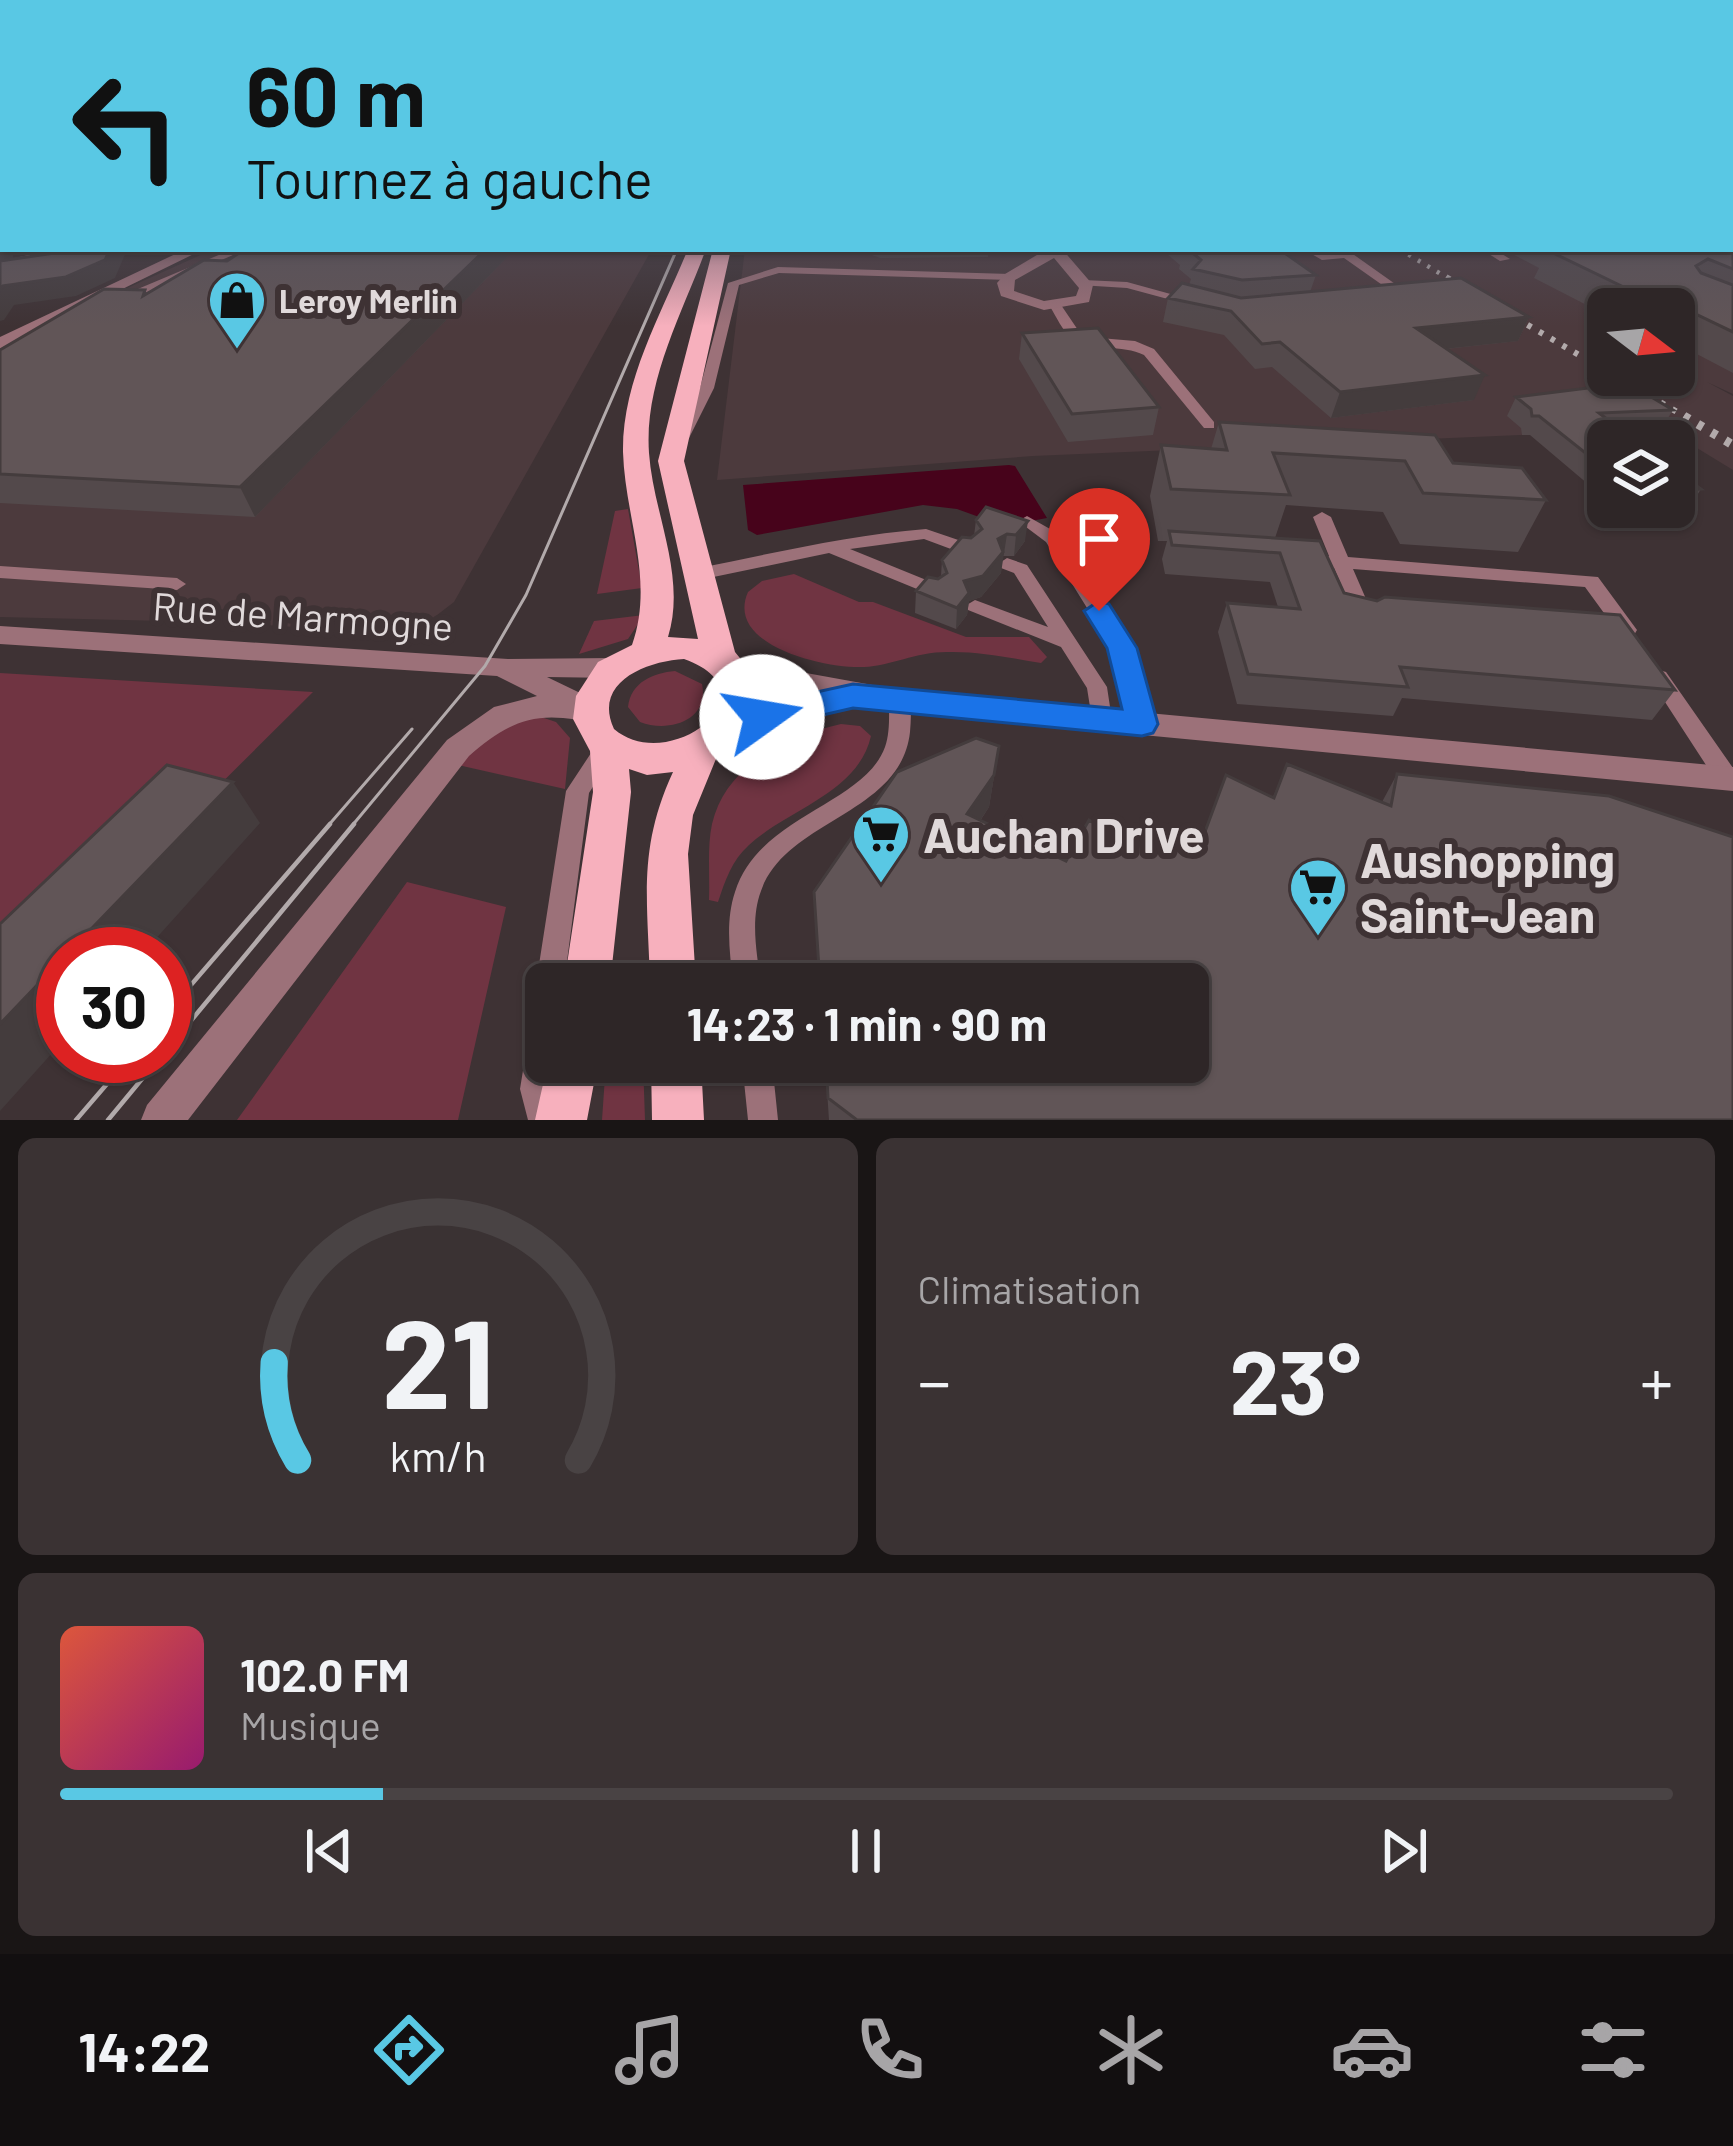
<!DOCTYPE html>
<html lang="fr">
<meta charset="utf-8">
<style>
:root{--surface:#2e2627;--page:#3a3233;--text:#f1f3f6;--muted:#a7a5a7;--line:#494344;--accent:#59c8e4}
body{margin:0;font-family:Barlow,sans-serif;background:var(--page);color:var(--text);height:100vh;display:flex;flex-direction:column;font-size:45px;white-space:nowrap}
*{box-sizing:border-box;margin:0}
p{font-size:39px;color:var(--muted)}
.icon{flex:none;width:66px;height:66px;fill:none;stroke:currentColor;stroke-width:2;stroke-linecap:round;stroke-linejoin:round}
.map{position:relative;height:1120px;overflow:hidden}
.sheet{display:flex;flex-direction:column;gap:18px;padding:18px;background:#191515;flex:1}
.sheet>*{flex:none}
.hud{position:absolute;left:0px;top:0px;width:1734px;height:252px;box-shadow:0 3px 9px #0004,0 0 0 3px var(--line);background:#59c8e4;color:#111;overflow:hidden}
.needle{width:78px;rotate:106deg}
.tools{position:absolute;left:1587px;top:288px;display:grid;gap:24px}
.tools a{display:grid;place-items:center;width:108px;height:108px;border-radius:18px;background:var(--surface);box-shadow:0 3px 9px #0004,0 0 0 3px var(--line);font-size:60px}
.speed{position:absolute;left:36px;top:927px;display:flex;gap:24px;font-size:60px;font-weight:700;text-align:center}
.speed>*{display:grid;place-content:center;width:156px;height:156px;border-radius:50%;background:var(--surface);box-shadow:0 3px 9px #0004,0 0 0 3px var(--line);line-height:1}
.speed .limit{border:18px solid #d22;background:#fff;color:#111}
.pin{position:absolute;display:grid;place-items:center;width:102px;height:102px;color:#fff;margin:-123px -51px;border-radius:50% 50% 50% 0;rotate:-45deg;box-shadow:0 0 12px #0007}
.pin .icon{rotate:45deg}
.me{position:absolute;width:132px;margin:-66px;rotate:77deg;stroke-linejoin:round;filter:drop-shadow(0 0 9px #0008)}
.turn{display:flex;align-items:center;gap:42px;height:252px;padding:0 48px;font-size:54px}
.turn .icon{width:156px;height:156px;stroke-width:2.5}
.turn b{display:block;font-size:84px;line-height:102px}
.big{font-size:90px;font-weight:700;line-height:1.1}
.sheet .tile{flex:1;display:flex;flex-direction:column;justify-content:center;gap:18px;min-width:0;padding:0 42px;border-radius:18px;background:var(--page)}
.sheet .dial{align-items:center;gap:0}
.dial svg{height:312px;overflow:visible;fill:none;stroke:var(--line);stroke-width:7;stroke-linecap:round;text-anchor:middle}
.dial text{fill:var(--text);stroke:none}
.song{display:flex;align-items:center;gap:36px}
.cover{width:144px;height:144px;border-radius:18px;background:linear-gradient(135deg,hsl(10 70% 55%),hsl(320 70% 35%))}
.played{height:12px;border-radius:6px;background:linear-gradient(90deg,var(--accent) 20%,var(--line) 20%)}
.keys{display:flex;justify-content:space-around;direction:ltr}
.heat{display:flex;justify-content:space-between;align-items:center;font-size:66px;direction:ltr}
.sheet .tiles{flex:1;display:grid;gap:18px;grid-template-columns:1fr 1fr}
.tile:last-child{grid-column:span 2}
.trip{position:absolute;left:525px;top:963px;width:684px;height:120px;border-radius:18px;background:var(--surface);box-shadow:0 3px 9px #0004,0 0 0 3px var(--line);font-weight:700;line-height:120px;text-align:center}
.dock{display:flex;height:192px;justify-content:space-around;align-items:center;background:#120f10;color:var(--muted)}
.dock .icon{width:84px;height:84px}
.dock .selected{color:var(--accent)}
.dock b{font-size:54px;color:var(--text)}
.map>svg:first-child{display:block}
.built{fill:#4c3a3d;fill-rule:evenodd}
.green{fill:#703442}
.water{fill:#47031b}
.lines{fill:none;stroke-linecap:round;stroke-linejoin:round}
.service{fill:#9c7179;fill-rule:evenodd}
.minor{fill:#9c7179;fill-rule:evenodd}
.tertiary{fill:#9c7179;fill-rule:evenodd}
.primary{fill:#f7b0bd;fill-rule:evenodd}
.tram-far1{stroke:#b2aaab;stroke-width:3}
.tram{stroke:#b2aaab;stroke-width:4.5}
.rail-far2{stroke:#b2aaab;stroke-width:4.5;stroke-dasharray:3 8;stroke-linecap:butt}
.rail-far1{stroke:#b2aaab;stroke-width:6;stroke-dasharray:4.5 9;stroke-linecap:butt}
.rail{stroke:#b2aaab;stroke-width:9;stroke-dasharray:6 10;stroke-linecap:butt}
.wall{fill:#53494b}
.shaded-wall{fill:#443c3d}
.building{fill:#615557;stroke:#443c3d;stroke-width:3}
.route{fill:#1a73e8;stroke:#114b97;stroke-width:3}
.labels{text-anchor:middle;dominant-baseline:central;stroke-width:12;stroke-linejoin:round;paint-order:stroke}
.far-poi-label{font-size:33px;font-weight:bold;fill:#e0d9da;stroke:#3e3234;text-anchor:start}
.street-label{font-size:39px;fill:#e0d9da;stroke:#3e3234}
.near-poi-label{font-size:48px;font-weight:bold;fill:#e0d9da;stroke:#3e3234;text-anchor:start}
</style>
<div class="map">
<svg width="1733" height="1120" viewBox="0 0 1733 1120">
<rect width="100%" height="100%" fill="#3e3234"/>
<!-- built -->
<path class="built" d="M 214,249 L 652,249 L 454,602 L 411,635 L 266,625 L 252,612 L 195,607 L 165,621 L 0,617 L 0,354 L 105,298 Z
M 745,249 L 1701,249 L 1733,265 L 1733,394 L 1707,382 L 1733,396 L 1733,470 L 1597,387 L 1661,429 L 1033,456 L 717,480 ZM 1608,309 L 1674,309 L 1674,375 L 1608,375 Z"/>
<!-- green -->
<path class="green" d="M 628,509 L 642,588 L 597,594 L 615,511 Z
M 794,574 L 859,602 L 873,602 L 966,637 L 1029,637 L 1047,657 L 1041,663 C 1010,658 978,651 947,652 C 915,652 891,666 864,667 C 827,669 724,646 748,592 L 762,581 Z
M 644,615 L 628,639 L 579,654 L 594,621 Z
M 675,671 L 702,684 C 710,721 668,733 640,722 L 628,707 C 631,682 653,673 675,671 Z
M 0,673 L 313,692 L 0,1003 Z
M 535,715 L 556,722 L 570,738 L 565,789 L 458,765 L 487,730 Z
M 841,724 L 860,726 L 871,736 C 858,793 788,809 749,845 C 732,860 725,881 718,902 L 709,900 C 710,876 707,847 712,824 C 726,764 788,736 841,724 Z
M 407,882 L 506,907 L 458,1120 L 237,1120 Z
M 606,1062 L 643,1062 L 645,1120 L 602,1120 Z"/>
<!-- water -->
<path class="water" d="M 1009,465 L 1015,466 L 1047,518 L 1004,526 L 957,509 L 923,505 L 757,535 L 748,530 L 743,485 Z"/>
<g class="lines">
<!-- service -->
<path class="service" d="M 233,249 L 247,249 L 124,302 L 114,299 Z
M 1052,249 L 1128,249 L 1123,252 L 1056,254 L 1052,253 Z
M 1303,249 L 1316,249 L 1324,253 L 1350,252 L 1415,298 L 1405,301 L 1344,258 L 1322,260 Z
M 1481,249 L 1494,249 L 1510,259 L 1500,261 Z
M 778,267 L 1010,274 L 1016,277 L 1010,280 L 779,273 L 739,285 L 714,388 L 689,438 L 679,438 L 676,435 L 700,388 L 728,283 Z
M 1083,280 L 1127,282 L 1196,301 L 1190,305 L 1127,288 L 1079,285 L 1079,281 Z
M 1055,301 L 1059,302 L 1080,333 L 1088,337 L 1135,341 L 1154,349 L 1214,422 L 1214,428 L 1204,428 L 1144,355 C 1123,344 1090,352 1073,340 C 1063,332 1056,316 1049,305 Z
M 1322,512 L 1331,517 L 1348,557 L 1598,577 L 1637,630 L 1634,635 L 1620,635 L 1585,587 L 1353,569 L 1373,615 L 1370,620 L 1356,620 L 1334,568 L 1308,566 L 1299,560 L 1308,554 L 1329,556 L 1313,517 Z
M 1027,516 L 1059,534 L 1129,643 L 1153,724 L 1150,730 L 1142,732 L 1134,730 L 1112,648 L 1046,542 L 1018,521 Z
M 926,529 L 973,545 L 976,549 L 967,555 L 924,539 L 850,549 L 941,586 L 943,590 L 934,596 L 829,553 L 699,580 L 690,574 L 699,568 C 775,553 849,535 926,529 Z
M 1007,558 L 1027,565 L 1107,687 L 1112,720 L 1109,726 L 1101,728 L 1093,726 L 1087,688 L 1061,647 L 968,610 L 965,606 L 975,600 L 1048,627 L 1014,573 L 1001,568 L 998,564 Z
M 0,566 L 177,578 L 186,584 L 177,590 L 0,578 Z
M 1659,670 L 1666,672 L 1733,768 L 1733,785 L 1727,787 L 1719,785 L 1652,682 L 1649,677 L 1652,672 Z
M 900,693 L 908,695 C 912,707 911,719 910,732 C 901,815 786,819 761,891 C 750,920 757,954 761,984 L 733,984 C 730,953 725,922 735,892 C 759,815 864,805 885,747 C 890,733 889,716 889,701 L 892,695 Z
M 605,741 L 613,744 L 616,750 L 589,793 L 564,984 L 546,984 L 546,996 L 540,994 L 536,984 L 566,791 L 597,744 Z
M 546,1001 L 546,1062 L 554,1062 L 550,1089 L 558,1120 L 528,1120 L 520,1089 L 532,1015 L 536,1005 Z
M 742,1062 L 772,1062 L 778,1120 L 748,1120 Z"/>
<!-- minor -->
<path class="minor" d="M 56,249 L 73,252 L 63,260 C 48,254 28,268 15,258 Z
M 186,249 L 204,249 L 0,349 L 0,337 Z
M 1047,249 L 1062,249 L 1093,285 L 1089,302 L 1044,310 L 1001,296 L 997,283 L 1005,274 ZM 1054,258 L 1079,288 L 1076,296 L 1044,301 L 1014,291 L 1015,280 Z
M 734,660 L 900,690 L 1733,767 L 1733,791 L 900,712 L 856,703 L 731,735 L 721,732 L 716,724 L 721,716 L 811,694 L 724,677 L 720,670 L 724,663 Z"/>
<!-- tertiary -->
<path class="tertiary" d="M 0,626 L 508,659 L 614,658 L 624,661 L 628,668 L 624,675 L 614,678 L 547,677 L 601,703 L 605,711 L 601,719 C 588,723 577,719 563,718 C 523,714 498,731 469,756 L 188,1120 L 141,1120 L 147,1105 L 447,740 L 494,707 L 537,696 L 497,676 L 0,644 Z"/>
<!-- primary -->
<path class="primary" d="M 688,249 L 706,249 C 682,314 644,382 649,453 C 653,513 687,576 668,637 L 698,639 L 658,461 L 713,249 L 731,249 L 684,461 L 735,652 L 756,678 L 757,701 L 741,733 L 718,754 L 693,815 L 688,854 L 696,984 L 650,984 C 648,901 637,850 673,772 L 647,775 L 629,769 L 631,792 L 610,984 L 564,984 L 593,792 L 590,751 L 573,719 L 576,696 L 598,662 L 632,645 C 655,580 625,518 623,452 C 622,380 662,313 688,249 ZM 684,659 C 778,692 669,776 614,729 C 592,682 647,661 684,659 Z
M 548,1062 L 598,1062 L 587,1120 L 535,1120 Z
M 651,1062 L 701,1062 L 704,1120 L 652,1120 Z"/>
<!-- tram-far1 -->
<path class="tram-far1" d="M 327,827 L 412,729
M 351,827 L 485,666 L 526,595 L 677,249"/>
<!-- tram -->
<path class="tram" d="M 165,1015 L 330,824
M 165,1052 L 354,824
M 76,1120 L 131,1056
M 108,1120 L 161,1056"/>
<!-- rail-far2 -->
<path class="rail-far2" d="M 1399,249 L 1451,280"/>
<!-- rail-far1 -->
<path class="rail-far1" d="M 1446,277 L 1608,372
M 1614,375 L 1689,419"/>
<!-- rail -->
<path class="rail" d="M 1684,416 L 1733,445"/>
</g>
<!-- wall -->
<path class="wall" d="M 1733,169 L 1733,373 L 1674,342 L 1674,309 L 1608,309 L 1608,316 L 1534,278 L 1539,268 L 1503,249 L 1731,249 Z
M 245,249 L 515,249 L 255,517 L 0,503 L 0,350 L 145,290 L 147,294 L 227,261 Z
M 869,249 L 988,249 L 988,257 L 880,258 L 869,254 Z
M 1161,249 L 1279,249 L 1316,275 L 1310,292 L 1529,317 L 1518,341 L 1446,349 L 1474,400 L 1331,418 L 1272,367 L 1255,369 L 1224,335 L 1163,322 L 1168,298 L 1189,285 L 1191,279 L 1179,269 L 1180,265 Z
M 1022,333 L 1159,407 L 1153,435 L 1068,442 L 1019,359 Z
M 1516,397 L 1673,410 L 1661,429 L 1623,431 L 1608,441 L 1608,501 L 1530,435 L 1522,435 L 1521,428 L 1507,416 Z
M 1219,422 L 1453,463 L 1546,500 L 1518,552 L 1400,544 L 1383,512 L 1286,505 L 1275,538 L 1344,593 L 1675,690 L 1652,720 L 1402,698 L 1393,716 L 1237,704 L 1218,632 L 1227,603 L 1278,607 L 1270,582 L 1165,574 L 1162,559 L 1167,541 L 1158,541 L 1150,496 L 1161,445 L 1211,449 Z
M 1674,469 L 1701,489 L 1688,510 L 1623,513 L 1615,507 L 1674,507 Z
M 986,507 L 1025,541 L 1014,556 L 1002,556 L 1001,573 L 981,597 L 969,601 L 967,615 L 956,629 L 915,613 L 916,591 L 941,576 L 942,560 L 974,536 L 976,520 Z
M 999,746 L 989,807 L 980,821 L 1066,861 L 1137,848 L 1141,835 L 1196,856 L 1273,797 L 1287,764 L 1382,802 L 1397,774 L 1733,1120 L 829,1120 L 820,984 Z"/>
<!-- shaded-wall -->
<path class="shaded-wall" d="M 3,237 L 3,249 L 37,249 L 13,255 L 13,261 L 0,264 L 0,244 Z
M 110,249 L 152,249 L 126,252 L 115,278 L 76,296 L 14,305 L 4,320 L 0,321 L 0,290 L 3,286 Z
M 486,249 L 515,249 L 255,517 L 240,487 Z
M 1529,317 L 1518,341 L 1407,353 L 1416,328 Z
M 1485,375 L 1474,400 L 1331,418 L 1340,392 Z
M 1028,521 L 1025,541 L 1014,556 L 1016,535 Z
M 1007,534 L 1001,573 L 981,597 L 969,601 L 967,615 L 956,629 L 957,608 L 964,581 L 998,539 Z
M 999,746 L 989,807 L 963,846 L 967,814 Z
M 233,782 L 260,823 L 142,954 L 67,954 Z
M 63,958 L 63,1041 L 0,1111 L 0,1024 Z"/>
<!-- building -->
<path class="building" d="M 0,169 L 3,169 L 3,237 L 2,243 L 0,244 Z
M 1731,169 L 1733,169 L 1733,222 L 1731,223 Z
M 1731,224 L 1733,225 L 1733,269 L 1708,259 L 1696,266 L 1701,273 L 1733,285 L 1733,332 L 1679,306 L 1667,308 L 1547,250 L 1731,249 Z
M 57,249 L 110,249 L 105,260 L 66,277 L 3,286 L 0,290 L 0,261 L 54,253 Z
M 245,249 L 486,249 L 240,487 L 0,474 L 0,350 L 104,289 L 145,290 L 143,296 L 204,260 L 227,261 Z
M 1188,249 L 1279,249 L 1316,275 L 1242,280 L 1193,269 L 1201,260 Z
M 1461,278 L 1529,317 L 1416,328 L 1485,375 L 1340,392 L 1280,342 L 1262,344 L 1231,311 L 1168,298 L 1182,283 L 1241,298 Z
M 1098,328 L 1159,407 L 1072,414 L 1022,333 Z
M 1628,383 L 1673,410 L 1599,413 L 1636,441 L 1608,441 L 1608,471 L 1539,416 L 1532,416 L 1531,409 L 1516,397 Z
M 1219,422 L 1435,435 L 1453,463 L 1522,468 L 1546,500 L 1423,493 L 1405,461 L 1273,453 L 1290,495 L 1171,489 L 1161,445 L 1227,450 Z
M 1674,469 L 1701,489 L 1674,491 Z
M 986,507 L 1028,521 L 1016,535 L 1007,534 L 998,539 L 1003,552 L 983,576 L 964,581 L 969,593 L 957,608 L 916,591 L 928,577 L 938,579 L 947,573 L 942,560 L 962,537 L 971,538 L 982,529 L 976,520 Z
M 1169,531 L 1320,541 L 1344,593 L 1377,601 L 1385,597 L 1620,615 L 1675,690 L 1400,667 L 1408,687 L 1248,674 L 1227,603 L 1300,609 L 1280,553 L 1172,545 Z
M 976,738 L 999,746 L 994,775 L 967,814 L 1066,861 L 1089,820 L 1138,848 L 1141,835 L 1196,856 L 1226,775 L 1274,798 L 1287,764 L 1391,806 L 1397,774 L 1609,796 L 1733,837 L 1733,1120 L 857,1120 L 828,1098 L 826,1062 L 1188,1062 L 1188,984 L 820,984 L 814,892 L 897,772 Z
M 167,765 L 233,782 L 67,954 L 63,954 L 63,958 L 0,1024 L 0,924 Z"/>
<!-- sky -->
<linearGradient id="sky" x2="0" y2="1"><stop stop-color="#221c1d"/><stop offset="0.52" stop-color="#524f5c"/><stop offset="1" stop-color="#524f5c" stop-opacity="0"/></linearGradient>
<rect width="1733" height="326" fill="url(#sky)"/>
<!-- route -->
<path class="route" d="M 1099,601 L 1109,604 L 1137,648 L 1158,724 L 1153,733 L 1142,736 L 853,708 L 762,729 L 751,725 L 746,717 L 751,708 L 762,704 L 853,684 L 1122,709 L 1107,648 L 1084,611 Z"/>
<!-- icons -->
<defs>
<g id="shop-pin" transform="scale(3)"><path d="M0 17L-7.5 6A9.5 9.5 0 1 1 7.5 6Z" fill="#59c8e4" stroke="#3e3234"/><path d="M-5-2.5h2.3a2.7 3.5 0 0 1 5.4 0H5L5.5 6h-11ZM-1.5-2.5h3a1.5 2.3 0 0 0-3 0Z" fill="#111"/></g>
<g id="supermarket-pin" transform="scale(3)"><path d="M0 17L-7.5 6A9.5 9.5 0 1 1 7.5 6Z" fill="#59c8e4" stroke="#3e3234"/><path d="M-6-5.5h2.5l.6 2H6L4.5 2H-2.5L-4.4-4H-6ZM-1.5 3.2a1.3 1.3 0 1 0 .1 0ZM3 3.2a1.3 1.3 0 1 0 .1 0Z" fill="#111"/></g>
</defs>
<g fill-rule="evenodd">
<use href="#shop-pin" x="237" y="300"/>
<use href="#supermarket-pin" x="881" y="834"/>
<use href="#supermarket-pin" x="1318" y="887"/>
</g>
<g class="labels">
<!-- far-poi labels -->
<g class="far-poi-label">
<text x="279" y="300">Leroy Merlin</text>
</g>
<!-- street labels -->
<g class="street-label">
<text transform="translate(303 615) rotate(4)">Rue de Marmogne</text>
</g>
<!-- near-poi labels -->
<g class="near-poi-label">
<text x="923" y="834">Auchan Drive</text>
<text x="1360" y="859">Aushopping<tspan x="1360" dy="55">Saint-Jean</tspan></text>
</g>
</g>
</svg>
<div class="tools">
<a><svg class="needle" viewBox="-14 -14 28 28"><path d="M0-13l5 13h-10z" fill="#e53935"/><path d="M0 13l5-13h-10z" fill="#a7a5a7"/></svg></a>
<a><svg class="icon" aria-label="layers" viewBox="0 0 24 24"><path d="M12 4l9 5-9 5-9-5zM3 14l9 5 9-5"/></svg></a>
</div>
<div class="speed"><div class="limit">30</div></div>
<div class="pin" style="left:1099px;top:611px;background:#d93025"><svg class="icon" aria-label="arrive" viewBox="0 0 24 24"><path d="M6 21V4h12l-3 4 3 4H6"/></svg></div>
<svg class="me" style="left:762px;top:717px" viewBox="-20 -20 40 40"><circle r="19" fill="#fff"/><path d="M0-13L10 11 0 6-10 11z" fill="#1a73e8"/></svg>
<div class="trip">14:23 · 1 min · 90 m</div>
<div class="hud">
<div class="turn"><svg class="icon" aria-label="left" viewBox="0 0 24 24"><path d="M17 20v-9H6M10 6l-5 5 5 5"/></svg><div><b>60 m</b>Tournez à gauche</div></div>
</div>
</div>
<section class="sheet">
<div class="tiles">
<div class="tile dial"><svg viewBox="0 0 100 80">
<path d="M14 69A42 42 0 1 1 86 69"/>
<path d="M14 69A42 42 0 0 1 8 44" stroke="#59c8e4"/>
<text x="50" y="56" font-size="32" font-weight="700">21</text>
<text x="50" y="72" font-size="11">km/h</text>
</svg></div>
<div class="tile"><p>Climatisation</p>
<div class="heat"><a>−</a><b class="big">23°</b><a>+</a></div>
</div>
<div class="tile">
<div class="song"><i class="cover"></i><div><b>102.0 FM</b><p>Musique</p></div></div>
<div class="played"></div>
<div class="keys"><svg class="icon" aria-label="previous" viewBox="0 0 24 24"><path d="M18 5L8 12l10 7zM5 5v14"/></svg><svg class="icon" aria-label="pause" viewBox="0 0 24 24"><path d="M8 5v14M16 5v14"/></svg><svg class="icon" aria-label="next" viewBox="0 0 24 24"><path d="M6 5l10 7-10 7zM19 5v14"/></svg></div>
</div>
</div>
</section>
<nav class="dock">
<b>14:22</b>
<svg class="icon selected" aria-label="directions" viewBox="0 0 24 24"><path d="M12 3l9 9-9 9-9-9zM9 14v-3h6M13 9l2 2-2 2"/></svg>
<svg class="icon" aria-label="music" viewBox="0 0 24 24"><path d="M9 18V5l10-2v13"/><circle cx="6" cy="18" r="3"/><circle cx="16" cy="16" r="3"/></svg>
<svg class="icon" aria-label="phone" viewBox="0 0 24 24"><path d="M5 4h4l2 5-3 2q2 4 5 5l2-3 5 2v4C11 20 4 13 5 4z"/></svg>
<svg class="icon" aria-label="climate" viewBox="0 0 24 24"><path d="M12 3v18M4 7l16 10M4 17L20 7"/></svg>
<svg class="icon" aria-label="car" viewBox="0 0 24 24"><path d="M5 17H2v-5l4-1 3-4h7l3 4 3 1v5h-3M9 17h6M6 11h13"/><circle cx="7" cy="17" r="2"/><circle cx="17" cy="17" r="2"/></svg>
<svg class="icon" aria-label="filters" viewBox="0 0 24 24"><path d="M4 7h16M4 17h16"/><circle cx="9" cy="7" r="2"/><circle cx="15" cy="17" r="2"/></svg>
</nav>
